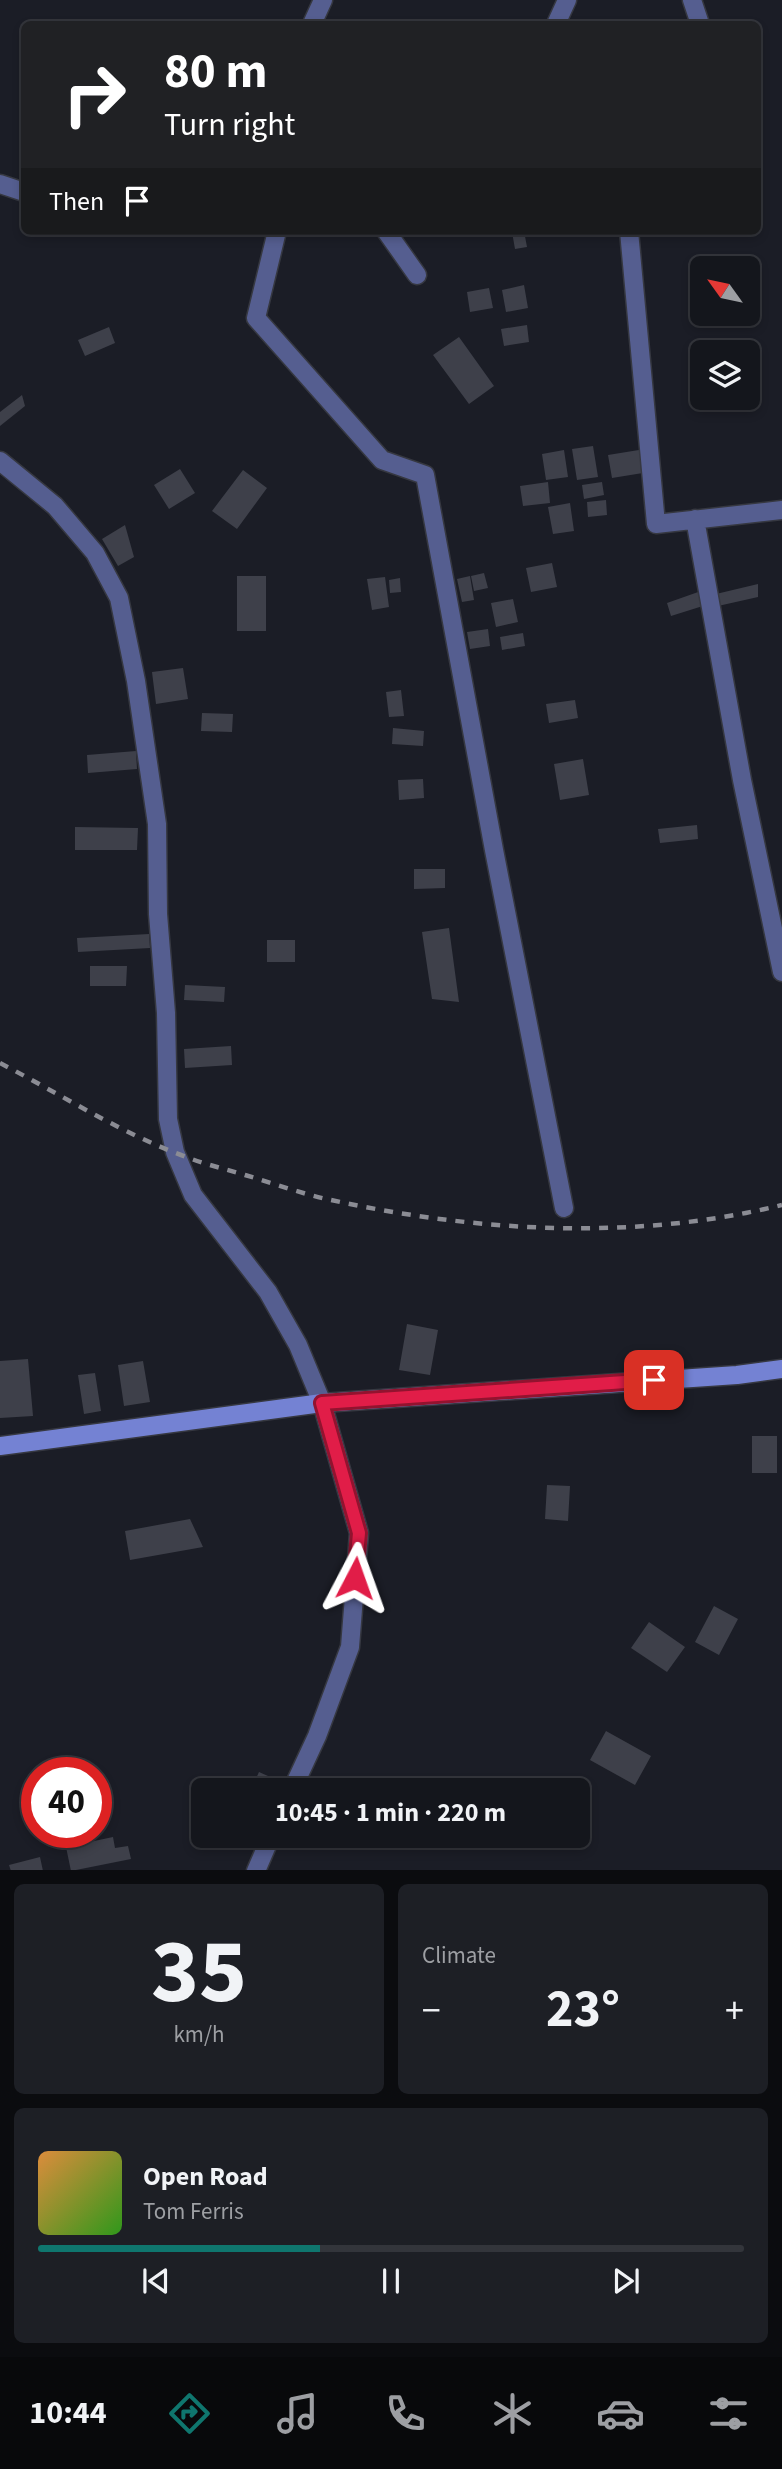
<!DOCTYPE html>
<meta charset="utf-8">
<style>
:root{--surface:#14161c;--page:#1d1f25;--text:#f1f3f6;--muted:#9d9fa3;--line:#33353b;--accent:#0f766e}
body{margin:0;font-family:"Source Sans 3",sans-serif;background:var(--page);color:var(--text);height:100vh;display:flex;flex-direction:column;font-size:26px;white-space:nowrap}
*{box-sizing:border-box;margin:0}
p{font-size:23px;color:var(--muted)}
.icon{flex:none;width:38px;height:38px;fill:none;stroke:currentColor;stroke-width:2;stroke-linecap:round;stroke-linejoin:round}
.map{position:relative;height:1870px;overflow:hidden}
.drawer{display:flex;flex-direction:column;gap:14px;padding:14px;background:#0b0c0f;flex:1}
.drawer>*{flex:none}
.hud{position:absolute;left:21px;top:21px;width:740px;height:214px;border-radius:10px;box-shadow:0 4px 10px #0003,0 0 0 2px var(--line);background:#202124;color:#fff;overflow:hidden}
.needle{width:46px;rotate:303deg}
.buttons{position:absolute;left:690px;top:256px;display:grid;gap:14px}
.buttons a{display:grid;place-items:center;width:70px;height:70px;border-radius:10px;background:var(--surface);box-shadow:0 4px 10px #0003,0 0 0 2px var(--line);font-size:35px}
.speed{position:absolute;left:21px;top:1757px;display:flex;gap:14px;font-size:35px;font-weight:700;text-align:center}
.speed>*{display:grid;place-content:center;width:91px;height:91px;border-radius:50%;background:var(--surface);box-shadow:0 4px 10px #0003,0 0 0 2px var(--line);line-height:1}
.speed .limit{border:10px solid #d22;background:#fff;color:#111}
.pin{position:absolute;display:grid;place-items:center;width:60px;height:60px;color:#fff;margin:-30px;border-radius:14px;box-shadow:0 4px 10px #0006}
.me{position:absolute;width:77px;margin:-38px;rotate:4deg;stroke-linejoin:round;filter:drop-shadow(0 0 5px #0008)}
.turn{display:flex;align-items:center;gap:24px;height:147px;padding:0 28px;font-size:32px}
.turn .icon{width:91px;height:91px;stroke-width:2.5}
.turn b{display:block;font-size:49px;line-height:60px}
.then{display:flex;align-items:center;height:66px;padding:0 28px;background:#0003;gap:14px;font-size:26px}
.big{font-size:52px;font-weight:700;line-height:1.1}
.drawer .card{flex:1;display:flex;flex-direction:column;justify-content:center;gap:10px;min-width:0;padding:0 24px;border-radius:10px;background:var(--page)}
.drawer .dial{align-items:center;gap:0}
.dial b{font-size:91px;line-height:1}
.song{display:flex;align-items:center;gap:21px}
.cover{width:84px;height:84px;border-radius:10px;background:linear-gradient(135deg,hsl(30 70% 55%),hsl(110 70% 35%))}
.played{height:7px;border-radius:4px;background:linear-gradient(90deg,var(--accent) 40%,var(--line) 40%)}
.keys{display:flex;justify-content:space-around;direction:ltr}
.heat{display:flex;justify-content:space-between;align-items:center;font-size:38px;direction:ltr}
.drawer .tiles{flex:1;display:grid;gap:14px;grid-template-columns:1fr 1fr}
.card:last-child{grid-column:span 2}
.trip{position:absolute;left:191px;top:1778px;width:399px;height:70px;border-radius:10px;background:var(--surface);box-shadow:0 4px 10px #0003,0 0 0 2px var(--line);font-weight:700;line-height:70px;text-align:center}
.tabs{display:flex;height:112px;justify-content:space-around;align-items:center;background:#08090b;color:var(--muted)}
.tabs .icon{width:49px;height:49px}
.tabs .selected{color:var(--accent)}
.tabs b{font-size:32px;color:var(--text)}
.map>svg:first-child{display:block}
.building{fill:#3e404a}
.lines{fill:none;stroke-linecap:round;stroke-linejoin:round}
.minor-casing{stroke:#363841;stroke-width:21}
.tertiary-casing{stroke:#363841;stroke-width:21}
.secondary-casing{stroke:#363841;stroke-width:21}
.minor{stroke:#555e90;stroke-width:18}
.tertiary{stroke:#555e90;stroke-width:18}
.secondary{stroke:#7482d3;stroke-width:18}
.rail{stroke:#8b8c94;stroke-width:4.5;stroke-dasharray:9 9;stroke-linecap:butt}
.route-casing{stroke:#92132f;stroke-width:18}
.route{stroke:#e11d48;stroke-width:12}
</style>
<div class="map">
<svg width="782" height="1871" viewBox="0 0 782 1871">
<rect width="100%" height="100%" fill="#1b1d26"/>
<!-- building -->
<path class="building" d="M 524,231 L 527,247 L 515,249 L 512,232 Z
M 524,285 L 528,308 L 506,312 L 502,290 Z
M 489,288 L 493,308 L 470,312 L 467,292 Z
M 527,325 L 529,342 L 504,346 L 501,329 Z
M 109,327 L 115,343 L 85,356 L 78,340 Z
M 459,337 L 494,386 L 469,404 L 433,355 Z
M 22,395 L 25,406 L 0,426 L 0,412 Z
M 593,446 L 598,477 L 577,480 L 572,449 Z
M 645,449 L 649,472 L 612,478 L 608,455 Z
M 564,450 L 568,477 L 546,480 L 542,454 Z
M 180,469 L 195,493 L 169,509 L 154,485 Z
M 243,470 L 267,488 L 237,529 L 212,511 Z
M 548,482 L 550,503 L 523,506 L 520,486 Z
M 602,482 L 604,495 L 584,499 L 582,485 Z
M 606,500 L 607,515 L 588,517 L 587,502 Z
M 570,503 L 574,531 L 553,534 L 548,507 Z
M 125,525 L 134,557 L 118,566 L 102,539 Z
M 552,563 L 557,587 L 531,592 L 526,568 Z
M 484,573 L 488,588 L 474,591 L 471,576 Z
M 237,576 L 266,576 L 266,631 L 237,631 Z
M 470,576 L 474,600 L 462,602 L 457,579 Z
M 385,577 L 389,607 L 372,610 L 367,579 Z
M 400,578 L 401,592 L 390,593 L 389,580 Z
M 758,584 L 758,597 L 718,606 L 716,594 Z
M 701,591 L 706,605 L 671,616 L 667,603 Z
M 513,599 L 518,622 L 496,627 L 491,603 Z
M 488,629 L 490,646 L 470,649 L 467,632 Z
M 523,633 L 525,646 L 502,650 L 500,637 Z
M 183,668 L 188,699 L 156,704 L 152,672 Z
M 401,690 L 404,716 L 389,717 L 386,692 Z
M 575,700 L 578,718 L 549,723 L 546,704 Z
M 202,713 L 233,714 L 232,732 L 201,731 Z
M 393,728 L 424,731 L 423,746 L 392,744 Z
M 136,751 L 137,769 L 88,773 L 87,755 Z
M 583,759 L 589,795 L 560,800 L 554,764 Z
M 423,779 L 424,798 L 399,800 L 398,780 Z
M 697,825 L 698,839 L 660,843 L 658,829 Z
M 75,827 L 138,828 L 137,850 L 75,850 Z
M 414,869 L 445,869 L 445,888 L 414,889 Z
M 449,928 L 459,1002 L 432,999 L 422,932 Z
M 149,934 L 150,948 L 78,952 L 77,938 Z
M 267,940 L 295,940 L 295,962 L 267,962 Z
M 90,966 L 127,966 L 126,986 L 90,986 Z
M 185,985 L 225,987 L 224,1002 L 184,1000 Z
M 231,1046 L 232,1065 L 185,1068 L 184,1049 Z
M 407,1324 L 438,1330 L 430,1375 L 399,1370 Z
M 28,1359 L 33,1416 L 0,1418 L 0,1361 Z
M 143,1361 L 150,1402 L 124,1406 L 118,1365 Z
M 95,1373 L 101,1411 L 84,1414 L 78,1375 Z
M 752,1436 L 777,1436 L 777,1473 L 752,1473 Z
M 547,1485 L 570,1486 L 568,1521 L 545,1519 Z
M 190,1519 L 203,1547 L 130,1560 L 125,1531 Z
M 714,1606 L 738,1619 L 719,1655 L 695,1642 Z
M 649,1622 L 685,1647 L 667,1672 L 631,1648 Z
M 606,1731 L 651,1756 L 635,1785 L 590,1760 Z
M 259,1772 L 286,1784 L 283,1790 L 260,1790 L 252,1787 Z
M 44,1832 L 77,1832 L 77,1833 L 47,1842 Z
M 113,1837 L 115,1848 L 128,1846 L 131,1859 L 71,1871 L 66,1847 Z
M 40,1857 L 43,1871 L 11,1871 L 9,1865 Z"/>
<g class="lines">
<!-- minor casing -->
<g class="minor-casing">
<path id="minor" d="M 692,0 L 700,24
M 312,24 L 323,0
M 556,24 L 567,0
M 0,184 L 24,192
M 277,231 L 256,318 L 382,460 L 425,475 L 494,850 L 564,1208
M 386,231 L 417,275
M 629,231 L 656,524 L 782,510
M 0,461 L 55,506 L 95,553 L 119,598 L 136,681 L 157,824 L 158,914 L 166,1013 L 168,1119 L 175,1152 L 193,1195 L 268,1292 L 298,1345 L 322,1403
M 695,519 L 742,780 L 782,972"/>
</g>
<!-- tertiary casing -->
<g class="tertiary-casing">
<path id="tertiary" d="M 292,1790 L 317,1736 L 350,1647 L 359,1533 L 322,1403
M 256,1871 L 271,1836"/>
</g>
<!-- secondary casing -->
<g class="secondary-casing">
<path id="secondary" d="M 0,1446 L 322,1403 L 737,1375 L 782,1369"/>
</g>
<!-- minor -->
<use href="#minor" class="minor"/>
<!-- tertiary -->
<use href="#tertiary" class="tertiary"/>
<!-- secondary -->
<use href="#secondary" class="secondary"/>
<!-- rail -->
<path class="rail" d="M 0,1063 C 62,1095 122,1134 189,1158 C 207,1165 226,1169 245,1175 C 273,1183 302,1194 331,1200 C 478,1232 635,1241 782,1205"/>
</g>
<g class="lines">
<!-- route casing -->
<g class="route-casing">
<path id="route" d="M 355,1578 L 359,1533 L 322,1403 L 654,1380"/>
</g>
<!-- route -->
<use href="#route" class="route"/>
</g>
</svg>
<div class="buttons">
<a><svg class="needle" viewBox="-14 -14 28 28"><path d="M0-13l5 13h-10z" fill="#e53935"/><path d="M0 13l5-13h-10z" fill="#9d9fa3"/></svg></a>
<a><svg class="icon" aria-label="layers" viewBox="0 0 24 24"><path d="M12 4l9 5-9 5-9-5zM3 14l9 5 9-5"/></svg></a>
</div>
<div class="speed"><div class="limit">40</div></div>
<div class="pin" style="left:654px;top:1380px;background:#d93025"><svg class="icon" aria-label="arrive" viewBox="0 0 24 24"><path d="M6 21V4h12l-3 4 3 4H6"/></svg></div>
<svg class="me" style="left:355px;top:1578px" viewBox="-20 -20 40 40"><path d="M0-17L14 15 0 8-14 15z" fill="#e11d48" stroke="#fff" stroke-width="4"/></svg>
<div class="trip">10:45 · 1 min · 220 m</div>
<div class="hud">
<div class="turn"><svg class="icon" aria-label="right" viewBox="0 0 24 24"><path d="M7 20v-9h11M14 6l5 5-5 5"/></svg><div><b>80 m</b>Turn right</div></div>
<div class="then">Then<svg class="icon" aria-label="arrive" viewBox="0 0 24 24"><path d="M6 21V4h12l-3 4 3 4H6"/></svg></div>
</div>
</div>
<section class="drawer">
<div class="tiles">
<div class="card dial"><b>35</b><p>km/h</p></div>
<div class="card"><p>Climate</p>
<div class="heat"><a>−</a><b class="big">23°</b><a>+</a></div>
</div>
<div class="card">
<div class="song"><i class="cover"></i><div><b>Open Road</b><p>Tom Ferris</p></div></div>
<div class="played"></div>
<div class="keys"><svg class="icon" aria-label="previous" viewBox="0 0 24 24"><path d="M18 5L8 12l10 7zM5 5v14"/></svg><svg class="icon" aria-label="pause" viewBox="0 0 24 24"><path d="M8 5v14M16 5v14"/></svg><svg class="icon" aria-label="next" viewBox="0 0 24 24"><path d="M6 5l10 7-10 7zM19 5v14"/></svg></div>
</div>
</div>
</section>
<nav class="tabs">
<b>10:44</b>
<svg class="icon selected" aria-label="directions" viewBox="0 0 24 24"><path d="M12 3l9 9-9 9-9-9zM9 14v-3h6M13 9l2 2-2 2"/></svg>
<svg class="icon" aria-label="music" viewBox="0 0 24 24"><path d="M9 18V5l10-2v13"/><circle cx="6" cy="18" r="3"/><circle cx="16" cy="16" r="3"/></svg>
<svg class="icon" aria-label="phone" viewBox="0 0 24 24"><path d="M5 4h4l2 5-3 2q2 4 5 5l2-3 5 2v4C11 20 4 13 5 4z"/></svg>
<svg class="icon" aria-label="climate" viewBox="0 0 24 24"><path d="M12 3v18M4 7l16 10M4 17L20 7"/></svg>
<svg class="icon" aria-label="car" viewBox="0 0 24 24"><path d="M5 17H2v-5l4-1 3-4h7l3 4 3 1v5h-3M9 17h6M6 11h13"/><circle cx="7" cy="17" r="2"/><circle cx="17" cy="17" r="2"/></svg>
<svg class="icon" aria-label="filters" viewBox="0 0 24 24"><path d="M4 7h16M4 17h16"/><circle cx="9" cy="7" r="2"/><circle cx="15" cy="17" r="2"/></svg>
</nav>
